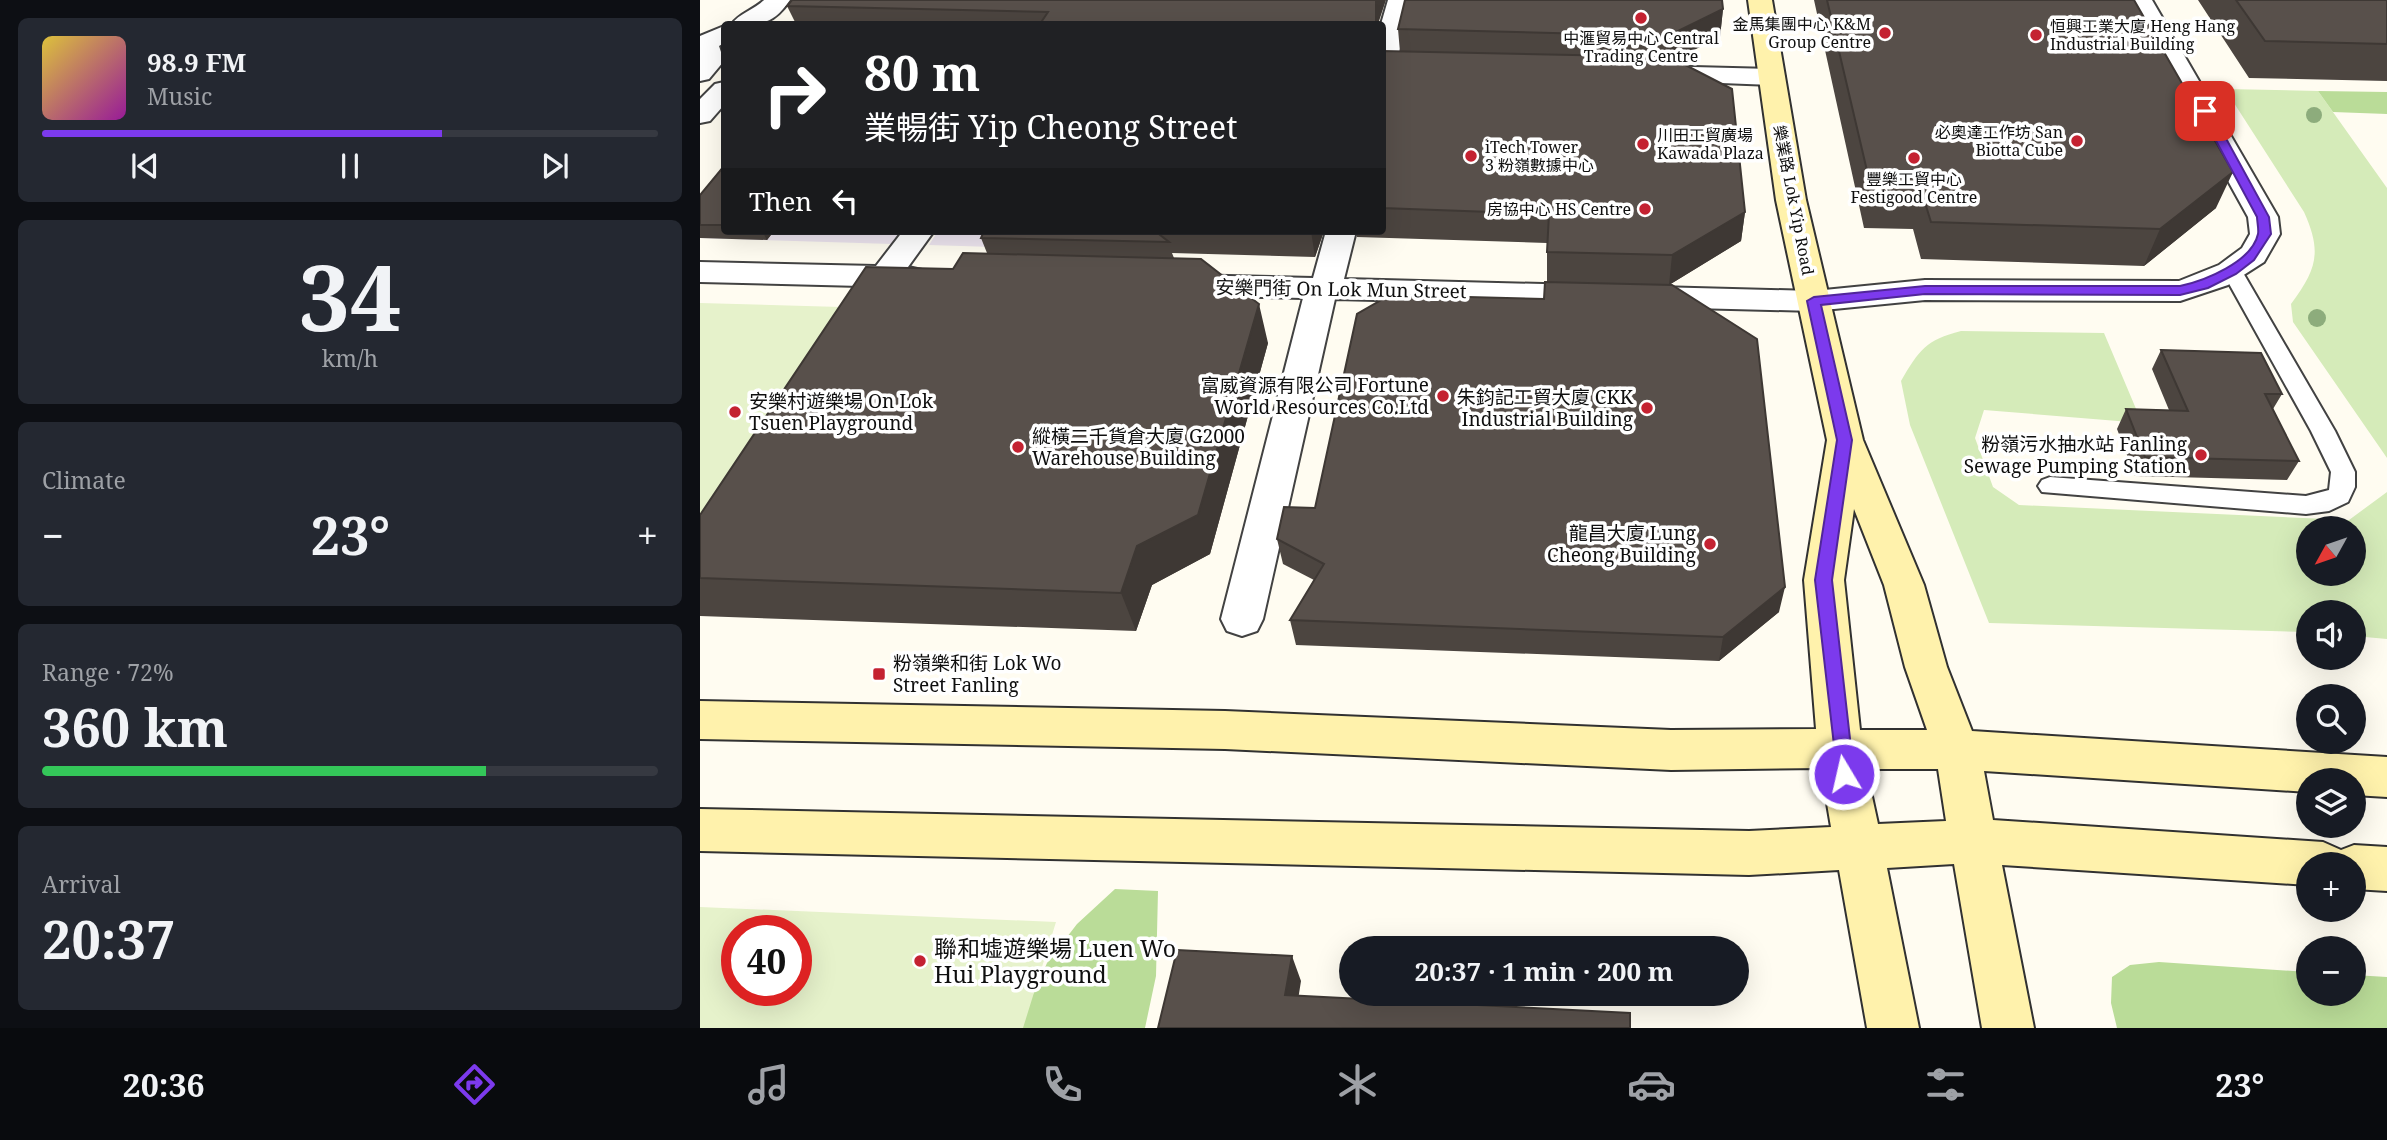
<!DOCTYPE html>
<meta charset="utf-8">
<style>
:root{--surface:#171b24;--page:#242831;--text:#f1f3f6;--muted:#9ea1a6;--line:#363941;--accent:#7c3aed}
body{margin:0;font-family:"Noto Serif","Noto Sans SC",serif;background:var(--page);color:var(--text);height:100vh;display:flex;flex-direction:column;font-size:26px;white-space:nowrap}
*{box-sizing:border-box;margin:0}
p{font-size:23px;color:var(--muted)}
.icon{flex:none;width:38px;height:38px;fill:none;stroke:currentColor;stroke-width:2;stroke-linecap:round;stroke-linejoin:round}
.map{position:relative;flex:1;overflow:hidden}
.panel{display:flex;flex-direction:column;gap:18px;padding:18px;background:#0d0f14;width:700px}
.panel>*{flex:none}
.top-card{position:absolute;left:21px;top:21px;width:665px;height:214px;border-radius:7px;box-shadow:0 7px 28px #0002;background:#202124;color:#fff;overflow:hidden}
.needle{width:46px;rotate:230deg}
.buttons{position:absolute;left:1596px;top:516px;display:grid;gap:14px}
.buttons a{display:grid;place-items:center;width:70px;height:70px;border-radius:50%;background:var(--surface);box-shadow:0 7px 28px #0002;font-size:35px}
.speed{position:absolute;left:21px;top:915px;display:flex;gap:14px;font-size:35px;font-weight:700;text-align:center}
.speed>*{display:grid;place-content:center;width:91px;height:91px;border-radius:50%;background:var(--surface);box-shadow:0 7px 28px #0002;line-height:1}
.speed .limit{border:10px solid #d22;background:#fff;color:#111}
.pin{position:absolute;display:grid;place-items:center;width:60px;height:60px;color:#fff;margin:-30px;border-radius:14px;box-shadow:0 4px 10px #0006}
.me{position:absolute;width:77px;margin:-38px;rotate:351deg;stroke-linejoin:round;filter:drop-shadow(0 0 5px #0008)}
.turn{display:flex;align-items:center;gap:24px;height:147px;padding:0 28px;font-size:32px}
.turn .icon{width:91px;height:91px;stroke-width:2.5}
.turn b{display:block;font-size:49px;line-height:60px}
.then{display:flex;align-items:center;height:66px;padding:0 28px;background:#0003;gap:14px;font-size:26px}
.big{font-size:52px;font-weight:700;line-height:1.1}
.panel .widget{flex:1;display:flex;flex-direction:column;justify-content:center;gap:10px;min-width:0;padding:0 24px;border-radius:10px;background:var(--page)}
.panel .dial{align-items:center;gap:0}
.dial b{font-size:91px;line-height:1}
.song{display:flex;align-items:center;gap:21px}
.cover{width:84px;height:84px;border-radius:10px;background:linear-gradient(135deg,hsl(50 70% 55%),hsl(300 70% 35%))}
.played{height:7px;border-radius:4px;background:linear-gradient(90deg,var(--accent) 65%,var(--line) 65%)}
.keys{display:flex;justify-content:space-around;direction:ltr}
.heat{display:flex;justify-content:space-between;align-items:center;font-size:38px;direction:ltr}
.charge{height:10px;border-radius:5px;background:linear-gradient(90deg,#34c759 72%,var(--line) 0)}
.trip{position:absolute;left:639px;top:936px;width:410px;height:70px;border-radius:35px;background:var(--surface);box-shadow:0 7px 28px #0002;font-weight:700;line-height:70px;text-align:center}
.tab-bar{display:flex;height:112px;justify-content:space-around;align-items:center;background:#090b0e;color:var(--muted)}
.tab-bar .icon{width:49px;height:49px}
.tab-bar .on{color:var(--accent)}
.tab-bar b{font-size:32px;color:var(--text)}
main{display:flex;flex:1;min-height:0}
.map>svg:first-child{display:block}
.industrial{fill:#ece4ee}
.green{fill:#d5ebb9;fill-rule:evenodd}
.forest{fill:#badc98}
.pitch{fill:#e6f2cb;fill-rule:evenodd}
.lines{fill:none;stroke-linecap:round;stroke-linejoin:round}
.lane-casing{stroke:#424242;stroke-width:4}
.street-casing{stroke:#424242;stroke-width:4}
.secondary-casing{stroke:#313131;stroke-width:4}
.lane{fill:#fff;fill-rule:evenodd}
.street{fill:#fff;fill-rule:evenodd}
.secondary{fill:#fff2ac;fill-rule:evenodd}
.tree{fill:#8dac7c}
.wall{fill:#4c4540}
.shaded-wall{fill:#3e3834}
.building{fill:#58504b;stroke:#3e3834;stroke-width:2}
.route{fill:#7c3aed;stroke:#51269a;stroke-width:2}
.poi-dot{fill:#c42231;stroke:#fff;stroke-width:2.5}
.labels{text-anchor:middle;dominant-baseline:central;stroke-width:7;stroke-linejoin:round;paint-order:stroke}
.far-poi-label{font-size:16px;fill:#0f0f0f;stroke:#fff;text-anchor:end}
.far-street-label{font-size:16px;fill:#0f0f0f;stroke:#fff}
.street-label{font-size:19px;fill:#0f0f0f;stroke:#fff}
.poi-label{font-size:19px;fill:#0f0f0f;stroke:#fff;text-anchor:end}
.near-poi-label{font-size:23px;fill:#0f0f0f;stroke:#fff;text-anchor:start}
</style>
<main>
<section class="panel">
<div class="widget">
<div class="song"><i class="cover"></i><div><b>98.9 FM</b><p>Music</p></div></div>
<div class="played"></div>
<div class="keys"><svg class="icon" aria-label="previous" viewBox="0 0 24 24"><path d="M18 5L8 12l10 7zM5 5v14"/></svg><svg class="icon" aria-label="pause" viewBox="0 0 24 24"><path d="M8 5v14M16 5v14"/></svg><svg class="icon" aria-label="next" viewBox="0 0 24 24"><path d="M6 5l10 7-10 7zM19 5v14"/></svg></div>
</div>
<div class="widget dial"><b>34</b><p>km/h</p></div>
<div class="widget"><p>Climate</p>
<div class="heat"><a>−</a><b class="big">23°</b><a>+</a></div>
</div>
<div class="widget"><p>Range · 72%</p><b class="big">360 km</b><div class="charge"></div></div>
<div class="widget"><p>Arrival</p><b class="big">20:37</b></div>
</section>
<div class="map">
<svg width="1687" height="1028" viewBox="0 0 1687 1028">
<rect width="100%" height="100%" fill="#fffcf1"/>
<!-- industrial -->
<path class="industrial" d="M 24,231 L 201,231 L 192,244 L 0,238 Z
M 238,231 L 430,231 L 421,251 L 229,245 Z"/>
<!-- green -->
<path class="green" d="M 1525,89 L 1618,91 L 1687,188 L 1687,458 L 1593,322 L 1591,304 C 1617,269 1622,252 1604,212 Z
M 1261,331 L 1404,333 L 1442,423 L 1284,410 L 1275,438 L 1293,487 L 1319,505 L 1649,520 L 1687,492 L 1687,639 L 1654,636 L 1654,612 L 1608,612 L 1608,632 L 1289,623 L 1210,425 L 1201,381 C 1219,350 1226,340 1261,331 ZM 1608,528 L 1654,528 L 1654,574 L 1608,574 Z"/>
<!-- forest -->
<path class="forest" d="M 1618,91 L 1687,92 L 1687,114 L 1633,112 Z
M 415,889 L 458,891 L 456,976 L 445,1028 L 318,1028 L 347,963 L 377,924 Z
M 1459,962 L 1608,972 L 1608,994 L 1654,994 L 1654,975 L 1687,977 L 1687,1028 L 1417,1028 L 1411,1003 L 1412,977 L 1430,965 Z"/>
<!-- pitch -->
<path class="pitch" d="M 0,303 L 141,307 L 0,518 Z
M 0,907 L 356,922 L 323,1028 L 0,1028 ZM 37,931 L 96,931 L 96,990 L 37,990 Z"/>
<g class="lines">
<!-- lane casing -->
<g class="lane-casing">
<path id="lane" d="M 1532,265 L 1539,267 L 1542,271 L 1635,431 L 1655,472 L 1655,487 L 1648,502 L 1629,511 L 1606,514 L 1342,492 L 1338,486 L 1342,480 L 1350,477 L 1606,496 L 1629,490 L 1631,472 L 1611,431 L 1522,271 L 1525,267 Z"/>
</g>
<!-- street casing -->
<g class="street-casing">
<path id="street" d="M 64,0 L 90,0 C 72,26 61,24 32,24 C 38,14 55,9 64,0 Z
M 688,0 L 712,0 L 695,69 L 691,75 L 682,77 L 681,24 Z
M 1428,0 L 1452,0 L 1578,217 L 1580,234 L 1564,262 L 1528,285 L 1480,301 L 1225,300 L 1114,311 L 635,299 L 563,619 L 557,631 L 542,636 L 527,631 L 521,619 L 603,298 L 485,295 L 474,292 L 469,285 L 474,278 L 485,275 L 613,278 L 626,231 L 656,231 L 644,279 L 1114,291 L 1225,280 L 1479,281 L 1519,265 L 1542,248 L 1550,234 L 1548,217 Z
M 24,26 L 24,43 L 19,46 L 24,61 L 9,79 L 0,81 L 0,36 Z
M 954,66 L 1072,69 L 1081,71 L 1085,77 L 1081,83 L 1072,85 L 945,80 L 941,74 L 945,68 Z
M 24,82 L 24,105 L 10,121 L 0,123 L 0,99 L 15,84 Z
M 203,231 L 234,231 L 208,267 L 222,270 L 227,277 L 222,284 L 194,286 C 185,299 178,302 163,298 L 158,291 L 161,286 L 0,282 L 0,262 L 176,266 Z"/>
</g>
<!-- secondary casing -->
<g class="secondary-casing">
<path id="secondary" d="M 1048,0 L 1072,0 L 1106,200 L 1163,440 L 1224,585 L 1247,667 L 1272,731 L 1687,757 L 1687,797 L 1654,795 L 1654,780 L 1608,780 L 1608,792 L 1284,771 L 1293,820 L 1623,842 L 1641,850 L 1654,845 L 1687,847 L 1687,891 L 1654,889 L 1654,864 L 1608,864 L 1608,885 L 1302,865 L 1334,1028 L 1282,1028 L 1254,864 L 1187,868 L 1219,1028 L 1167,1028 L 1139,870 L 1049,875 L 0,851 L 0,809 L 1049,831 L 1131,827 L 1121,768 L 971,770 L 525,749 L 0,739 L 0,701 L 525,711 L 971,730 L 1116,729 L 1104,580 L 1127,440 L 1076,200 ZM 1154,509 L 1184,585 L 1205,667 L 1227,730 L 1160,730 L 1144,580 ZM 1166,769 L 1238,769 L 1246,821 L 1178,824 Z"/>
</g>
<!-- lane -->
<use href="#lane" class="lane"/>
<!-- street -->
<use href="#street" class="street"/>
<!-- secondary -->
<use href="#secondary" class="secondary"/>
</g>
<!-- trees -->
<g class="tree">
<circle cx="1614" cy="115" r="8"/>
<circle cx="1617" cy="318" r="9"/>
</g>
<!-- wall -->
<path class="wall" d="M 92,0 L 678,23 L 678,24 L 96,24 L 87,6 Z
M 1114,0 L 1434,0 L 1516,208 L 1444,266 L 1221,259 L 1213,229 L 1164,228 Z
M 1498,0 L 1687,0 L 1687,81 L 1549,78 Z
M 1023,9 L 1020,37 L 974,59 L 1045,212 L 1041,241 L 969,285 L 847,282 L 847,243 L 657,237 L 656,231 L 682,231 L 682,51 L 700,52 L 698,29 Z
M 24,166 L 24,231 L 74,231 L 67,240 L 0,238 L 0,195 Z
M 284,231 L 624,231 L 615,257 L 472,253 L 474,258 L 568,343 L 510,554 L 452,585 L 436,631 L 0,616 L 0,515 L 253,269 L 287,253 L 281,238 Z
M 1461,350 L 1582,394 L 1573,409 L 1599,461 L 1587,480 L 1435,476 L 1417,429 L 1426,409 L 1469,410 L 1452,369 Z
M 577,539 L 1079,612 L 1019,661 L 596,645 L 590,620 L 614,580 L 583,564 Z"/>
<!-- shaded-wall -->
<path class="shaded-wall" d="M 676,0 L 686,0 L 678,24 L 676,24 Z
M 1023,9 L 1020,37 L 966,64 L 968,36 Z
M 1533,172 L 1516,208 L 1444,266 L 1460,229 Z
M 1045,212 L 1041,241 L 969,285 L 972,255 Z
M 62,231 L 74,231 L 67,240 Z
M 611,231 L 624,231 L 615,257 Z
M 559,304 L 568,343 L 510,554 L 452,585 L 436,631 L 421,593 L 437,546 Z
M 1085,587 L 1079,612 L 1019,661 L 1023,637 Z
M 592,956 L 601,981 L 595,1019 L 585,995 Z"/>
<!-- building -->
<path class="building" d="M 92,0 L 676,0 L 676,24 L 340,24 L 348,12 L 87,6 Z
M 705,0 L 1022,0 L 1023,9 L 968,36 L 698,29 Z
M 1127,0 L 1434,0 L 1533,172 L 1460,229 L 1231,222 L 1222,193 L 1172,192 Z
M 1536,0 L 1687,0 L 1687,44 L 1565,41 Z
M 682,51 L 970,57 L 1032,89 L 1045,212 L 972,255 L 847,252 L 849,214 L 682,208 Z
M 24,166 L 24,225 L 0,225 L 0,195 Z
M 284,231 L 455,231 L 469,242 L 281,238 Z
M 263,253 L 501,259 L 559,304 L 498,515 L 437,546 L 421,593 L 0,578 L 0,515 L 166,267 L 253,269 Z
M 845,282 L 972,285 L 1057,339 L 1085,587 L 1023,637 L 590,620 L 624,564 L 577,539 L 584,507 L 615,508 L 657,314 L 690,295 L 844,299 Z
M 1461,350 L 1561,353 L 1582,394 L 1565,394 L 1599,461 L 1445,457 L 1426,409 L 1488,411 Z
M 477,950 L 592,956 L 585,995 L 930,1013 L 930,1028 L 458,1028 Z"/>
<!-- route -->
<path class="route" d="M 1505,108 L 1511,111 L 1569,217 L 1571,234 L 1554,260 L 1536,274 L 1508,288 L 1480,295 L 1225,294 L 1121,305 L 1152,440 L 1132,580 L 1154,774 L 1151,780 L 1144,783 L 1138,780 L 1115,580 L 1137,440 L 1107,301 L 1114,297 L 1225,286 L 1480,286 C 1504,281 1552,262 1558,234 C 1559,230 1557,221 1557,217 L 1500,111 Z"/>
<!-- markers -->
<g class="poi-dot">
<circle cx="941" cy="18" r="7"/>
<circle cx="1185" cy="33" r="7"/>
<circle cx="1336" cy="35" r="7"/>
<circle cx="1377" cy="141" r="7"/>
<circle cx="943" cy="144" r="7"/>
<circle cx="771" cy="156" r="7"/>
<circle cx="1214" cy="158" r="7"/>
<circle cx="945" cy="209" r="7"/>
<circle cx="743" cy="396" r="7"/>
<circle cx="947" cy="408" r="7"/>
<circle cx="35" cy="412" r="7"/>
<circle cx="318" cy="447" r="7"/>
<circle cx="1501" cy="455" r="7"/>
<circle cx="1010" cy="544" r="7"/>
<rect x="172" y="667" width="14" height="14" rx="3.5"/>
<circle cx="220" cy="961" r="7"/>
</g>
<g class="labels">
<!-- far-poi labels -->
<g class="far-poi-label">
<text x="1171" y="24">金馬集團中心 K&amp;M<tspan x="1171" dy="18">Group Centre</tspan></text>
<text x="1350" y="26" text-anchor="start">恒興工業大廈 Heng Hang<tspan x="1350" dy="18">Industrial Building</tspan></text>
<text x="941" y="38" text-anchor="middle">中滙貿易中心 Central<tspan x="941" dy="18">Trading Centre</tspan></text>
<text x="1363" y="132">必奧達工作坊 San<tspan x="1363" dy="18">Biotta Cube</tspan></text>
<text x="957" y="135" text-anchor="start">川田工貿廣場<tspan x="957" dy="18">Kawada Plaza</tspan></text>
<text x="785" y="147" text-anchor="start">iTech Tower<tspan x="785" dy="18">3 粉嶺數據中心</tspan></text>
<text x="1214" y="179" text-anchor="middle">豐樂工貿中心<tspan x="1214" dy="18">Festigood Centre</tspan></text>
<text x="931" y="209">房協中心 HS Centre</text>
</g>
<!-- far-street labels -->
<g class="far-street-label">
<text transform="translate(1094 200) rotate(79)">樂業路 Lok Yip Road</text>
</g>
<!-- street labels -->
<g class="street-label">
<text transform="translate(641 289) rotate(1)">安樂門街 On Lok Mun Street</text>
</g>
<!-- poi labels -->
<g class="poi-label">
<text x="729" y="385">富威資源有限公司 Fortune<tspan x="729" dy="22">World Resources Co.Ltd</tspan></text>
<text x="933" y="397">朱鈞記工貿大廈 CKK<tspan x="933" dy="22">Industrial Building</tspan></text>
<text x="49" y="401" text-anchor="start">安樂村遊樂場 On Lok<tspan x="49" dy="22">Tsuen Playground</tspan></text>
<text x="332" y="436" text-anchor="start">縱橫二千貨倉大廈 G2000<tspan x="332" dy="22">Warehouse Building</tspan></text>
<text x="1487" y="444">粉嶺污水抽水站 Fanling<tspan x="1487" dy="22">Sewage Pumping Station</tspan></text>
<text x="996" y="533">龍昌大廈 Lung<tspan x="996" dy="22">Cheong Building</tspan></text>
<text x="193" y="663" text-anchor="start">粉嶺樂和街 Lok Wo<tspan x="193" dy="22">Street Fanling</tspan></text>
</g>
<!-- near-poi labels -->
<g class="near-poi-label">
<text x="234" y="948">聯和墟遊樂場 Luen Wo<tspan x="234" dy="26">Hui Playground</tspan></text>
</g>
</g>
</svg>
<div class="buttons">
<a><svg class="needle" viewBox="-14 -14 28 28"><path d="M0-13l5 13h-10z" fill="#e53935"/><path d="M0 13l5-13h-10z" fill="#9ea1a6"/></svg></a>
<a><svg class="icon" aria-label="sound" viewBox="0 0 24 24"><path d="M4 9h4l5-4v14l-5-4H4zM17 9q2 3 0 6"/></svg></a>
<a><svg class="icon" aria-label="search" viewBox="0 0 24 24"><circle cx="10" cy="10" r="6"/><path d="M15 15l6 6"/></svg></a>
<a><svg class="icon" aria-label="layers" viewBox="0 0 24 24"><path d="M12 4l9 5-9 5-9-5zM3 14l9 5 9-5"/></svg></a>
<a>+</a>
<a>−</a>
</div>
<div class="speed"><div class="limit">40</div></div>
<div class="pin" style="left:1505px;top:111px;background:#d93025"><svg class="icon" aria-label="arrive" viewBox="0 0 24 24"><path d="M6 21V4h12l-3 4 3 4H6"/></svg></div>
<svg class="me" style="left:1144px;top:774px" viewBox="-20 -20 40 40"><circle r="17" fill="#7c3aed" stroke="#fff" stroke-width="3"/><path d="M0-11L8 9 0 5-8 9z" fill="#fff"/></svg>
<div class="trip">20:37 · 1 min · 200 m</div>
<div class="top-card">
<div class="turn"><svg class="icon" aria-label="right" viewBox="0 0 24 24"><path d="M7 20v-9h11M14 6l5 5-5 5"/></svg><div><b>80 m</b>業暢街 Yip Cheong Street</div></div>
<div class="then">Then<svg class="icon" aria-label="left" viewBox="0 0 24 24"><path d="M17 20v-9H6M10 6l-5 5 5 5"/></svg></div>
</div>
</div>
</main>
<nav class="tab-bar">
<b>20:36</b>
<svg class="icon on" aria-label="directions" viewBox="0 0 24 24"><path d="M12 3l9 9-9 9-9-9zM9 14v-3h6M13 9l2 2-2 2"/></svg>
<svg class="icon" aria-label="music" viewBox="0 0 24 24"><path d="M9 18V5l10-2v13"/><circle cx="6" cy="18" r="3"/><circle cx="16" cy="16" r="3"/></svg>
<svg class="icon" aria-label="phone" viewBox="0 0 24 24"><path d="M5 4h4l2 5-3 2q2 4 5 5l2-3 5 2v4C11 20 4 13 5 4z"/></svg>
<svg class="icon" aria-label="climate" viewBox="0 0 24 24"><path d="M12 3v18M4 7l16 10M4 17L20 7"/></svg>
<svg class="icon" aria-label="car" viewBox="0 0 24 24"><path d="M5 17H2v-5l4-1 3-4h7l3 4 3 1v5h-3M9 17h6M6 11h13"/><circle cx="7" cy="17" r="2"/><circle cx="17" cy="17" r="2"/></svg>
<svg class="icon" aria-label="filters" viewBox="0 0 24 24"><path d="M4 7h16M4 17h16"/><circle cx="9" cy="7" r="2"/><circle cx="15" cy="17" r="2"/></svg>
<b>23°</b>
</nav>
